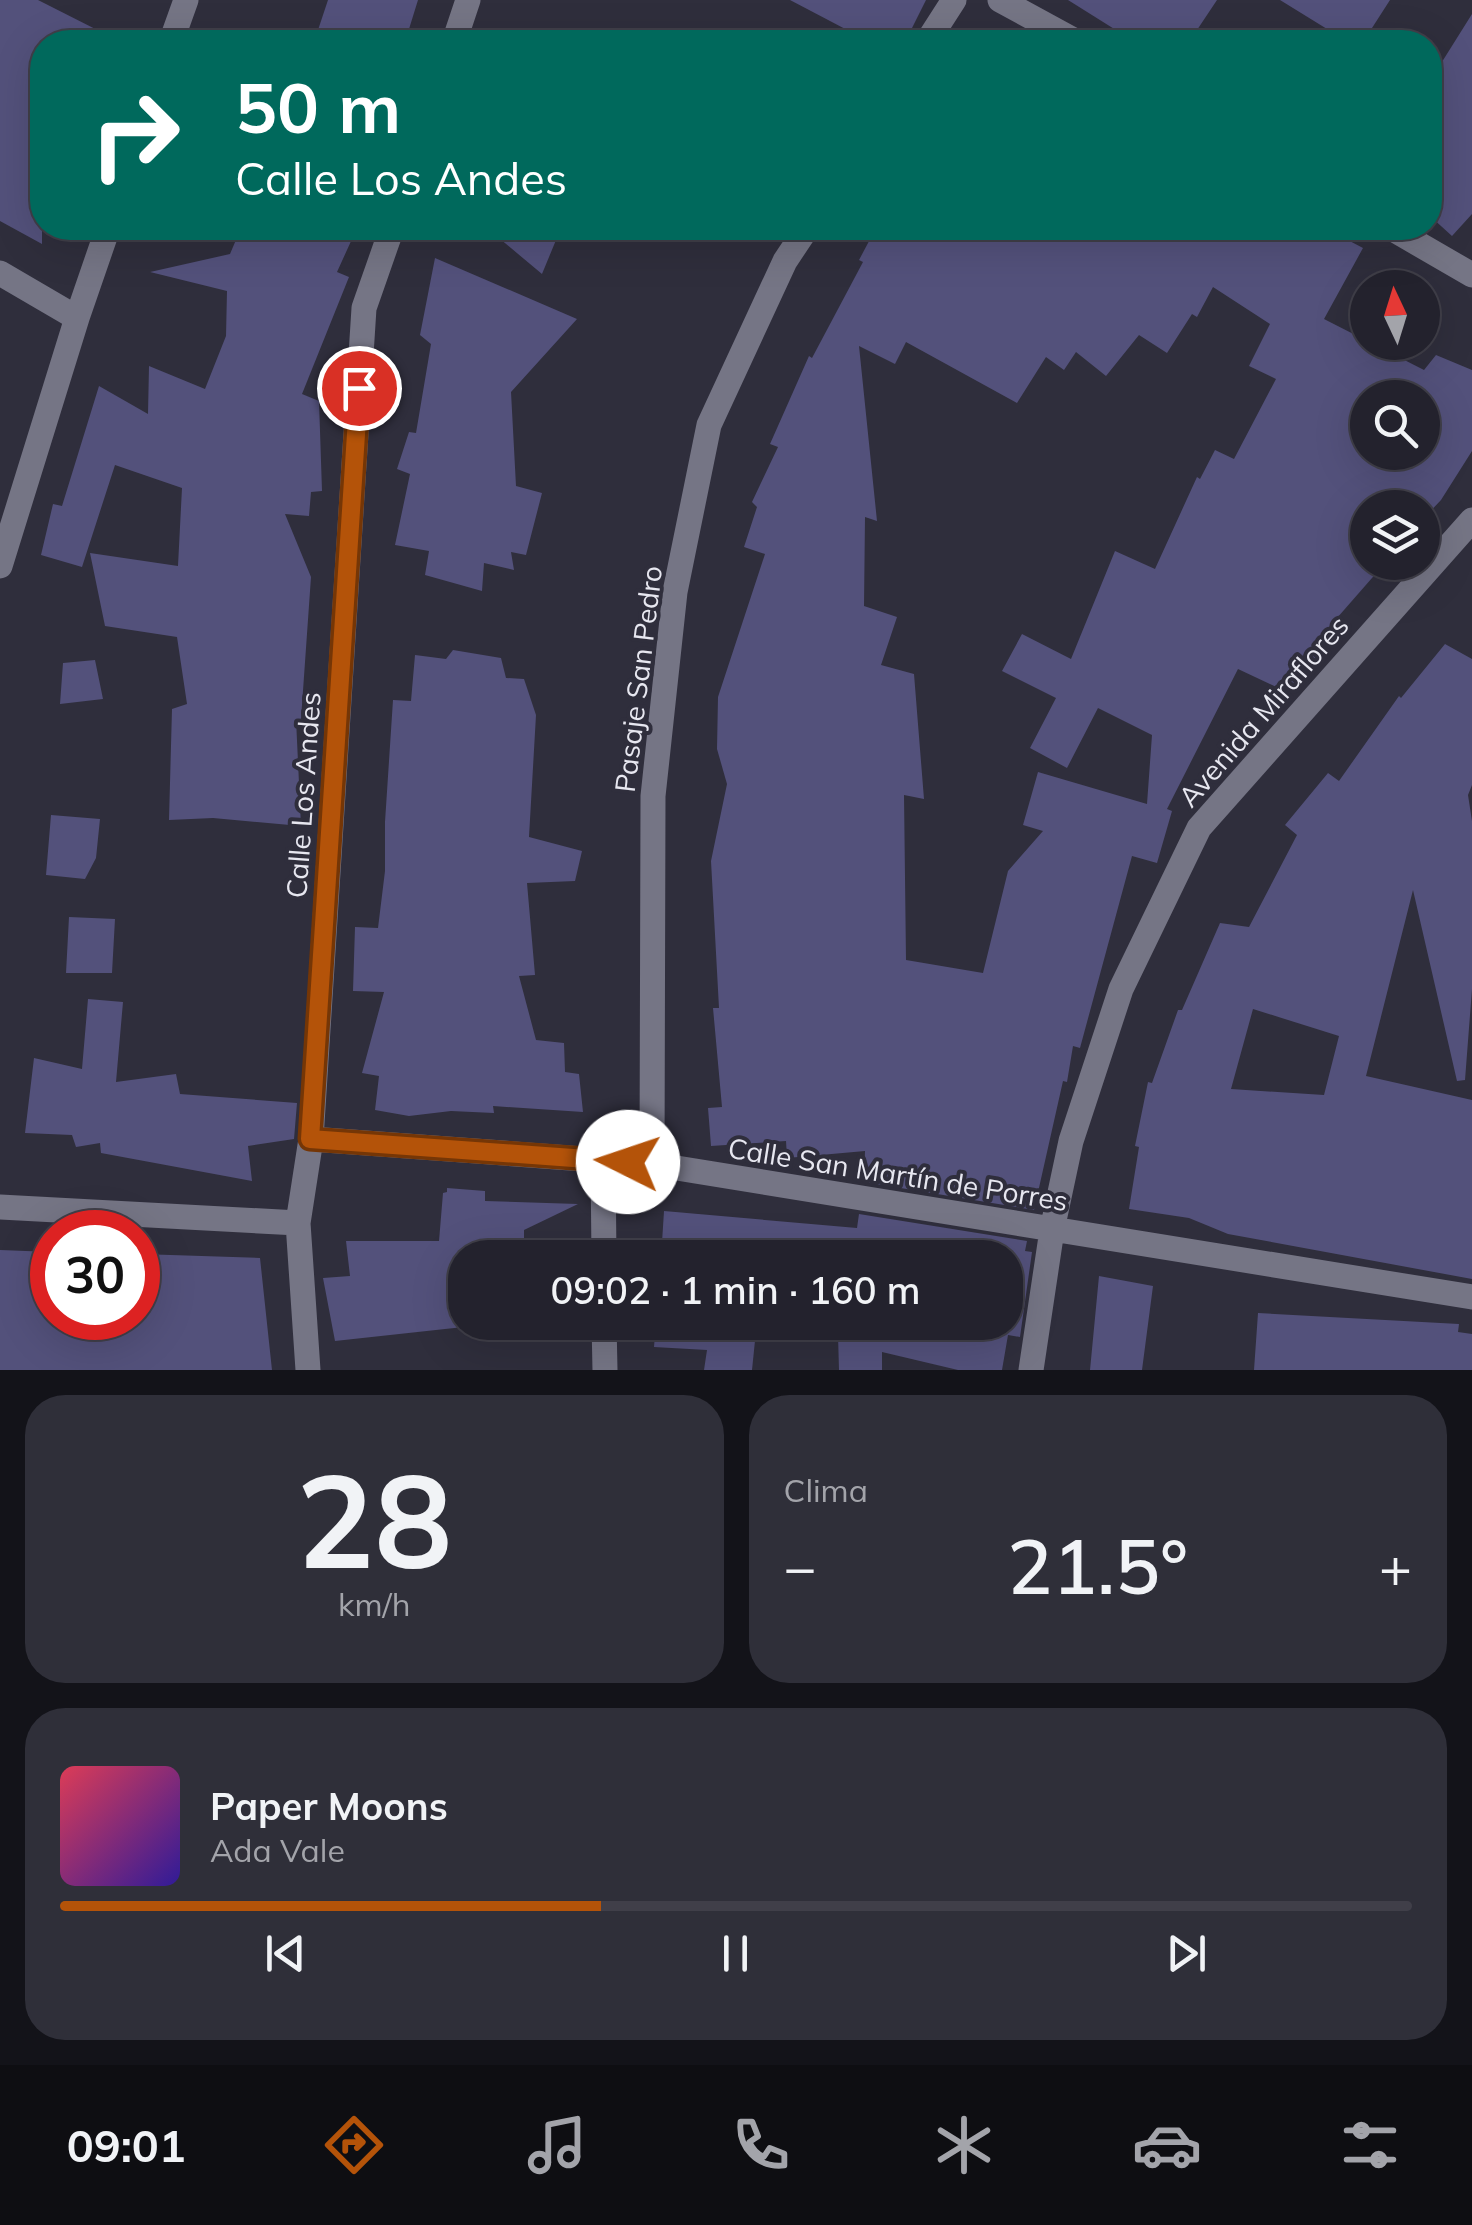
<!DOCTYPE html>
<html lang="es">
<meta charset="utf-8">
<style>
:root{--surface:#23222d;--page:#2f2f39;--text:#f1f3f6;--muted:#a3a4aa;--line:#403f49;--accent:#b45309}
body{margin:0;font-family:Mulish,sans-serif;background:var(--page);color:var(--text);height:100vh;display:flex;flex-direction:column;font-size:38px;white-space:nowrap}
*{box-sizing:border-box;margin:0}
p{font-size:32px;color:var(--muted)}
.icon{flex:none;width:55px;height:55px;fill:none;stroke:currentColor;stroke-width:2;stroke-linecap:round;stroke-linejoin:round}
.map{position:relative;height:1370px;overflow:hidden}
.panel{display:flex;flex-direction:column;gap:25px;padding:25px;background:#131319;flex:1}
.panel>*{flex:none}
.guide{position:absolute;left:30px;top:30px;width:1412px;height:210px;border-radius:40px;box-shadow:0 10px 40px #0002,0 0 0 2px var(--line);background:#00695c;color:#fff;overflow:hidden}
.needle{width:65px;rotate:356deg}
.controls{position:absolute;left:1350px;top:270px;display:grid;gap:20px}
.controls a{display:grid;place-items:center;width:90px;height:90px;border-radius:50%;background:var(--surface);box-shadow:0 10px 40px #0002,0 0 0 2px var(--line);font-size:50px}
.speed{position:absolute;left:30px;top:1210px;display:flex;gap:20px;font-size:50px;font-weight:700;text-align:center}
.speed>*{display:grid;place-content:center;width:130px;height:130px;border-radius:50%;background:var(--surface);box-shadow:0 10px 40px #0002,0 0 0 2px var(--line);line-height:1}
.speed .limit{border:15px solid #d22;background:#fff;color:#111}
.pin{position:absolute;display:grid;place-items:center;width:85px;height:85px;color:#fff;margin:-42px;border:5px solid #fff;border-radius:50%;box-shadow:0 2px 10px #0007}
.me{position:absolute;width:110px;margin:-55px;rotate:274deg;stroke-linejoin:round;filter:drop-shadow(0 0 8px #0008)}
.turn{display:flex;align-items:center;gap:35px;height:210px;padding:0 40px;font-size:45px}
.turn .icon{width:130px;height:130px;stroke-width:2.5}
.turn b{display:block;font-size:70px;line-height:85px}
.big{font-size:75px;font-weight:600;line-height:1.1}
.panel .card{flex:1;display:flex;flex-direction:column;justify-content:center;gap:15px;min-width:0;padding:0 35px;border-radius:40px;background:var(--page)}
.panel .dial{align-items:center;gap:0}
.dial b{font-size:130px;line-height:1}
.song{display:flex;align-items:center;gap:30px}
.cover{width:120px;height:120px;border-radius:15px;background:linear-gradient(135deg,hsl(350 70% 55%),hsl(250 70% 35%))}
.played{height:10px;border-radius:5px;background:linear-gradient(90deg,var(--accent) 40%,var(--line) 40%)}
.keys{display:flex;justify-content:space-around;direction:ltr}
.heat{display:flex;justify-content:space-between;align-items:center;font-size:55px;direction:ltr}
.panel .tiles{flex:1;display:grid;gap:25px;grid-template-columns:1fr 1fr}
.card:last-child{grid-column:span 2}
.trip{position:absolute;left:448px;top:1240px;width:575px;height:100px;border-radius:40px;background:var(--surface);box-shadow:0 10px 40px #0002,0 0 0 2px var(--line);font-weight:600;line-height:100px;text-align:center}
.dock{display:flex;height:160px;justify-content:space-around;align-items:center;background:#0e0e12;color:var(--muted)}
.dock .icon{width:70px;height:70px}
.dock .active{color:var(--accent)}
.dock b{font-size:45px;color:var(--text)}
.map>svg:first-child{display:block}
.building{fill:#53517b;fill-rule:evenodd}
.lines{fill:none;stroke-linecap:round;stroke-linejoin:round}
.minor{stroke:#757585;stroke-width:25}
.route-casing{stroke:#753606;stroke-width:25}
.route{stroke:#b45309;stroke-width:18}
.labels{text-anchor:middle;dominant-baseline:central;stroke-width:8;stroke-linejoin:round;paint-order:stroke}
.street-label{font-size:28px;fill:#e7e7f0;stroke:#2f2e3c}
</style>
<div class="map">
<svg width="1472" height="1370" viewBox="0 0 1472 1370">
<rect width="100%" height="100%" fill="#2f2e3c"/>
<!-- building -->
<path class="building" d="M 0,0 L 38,0 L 121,42 L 42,42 L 42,244 L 0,221 Z
M 328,0 L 418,0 L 405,42 L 314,42 Z
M 790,0 L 926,0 L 905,42 L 870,42 Z
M 1068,0 L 1217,0 L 1189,42 L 1135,42 Z
M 1280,0 L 1390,0 L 1363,42 L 1318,42 L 1327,29 Z
M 1472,14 L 1472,214 L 1452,236 L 1430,216 L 1430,81 Z
M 241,228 L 357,228 L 337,272 L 349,277 L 302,394 L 319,401 L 322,491 L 311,492 L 309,516 L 285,514 L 311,577 L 301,719 L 296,719 L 301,826 L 213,818 L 169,820 L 172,709 L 187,704 L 177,637 L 105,626 L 90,553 L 178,566 L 182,488 L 115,465 L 82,567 L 41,555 L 53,504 L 62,506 L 99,386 L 148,414 L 149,366 L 205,389 L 226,336 L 227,291 L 150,272 L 230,254 Z
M 487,228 L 561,228 L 542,274 Z
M 876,228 L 1325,228 L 1363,248 L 1324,319 L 1424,370 L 1436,355 L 1472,370 L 1472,451 L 1441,500 L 1422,520 L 1422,508 L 1368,508 L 1368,562 L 1386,562 L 1316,642 L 1325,646 L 1289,693 L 1238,669 L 1167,809 L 1172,811 L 1157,863 L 1132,856 L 1080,1048 L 1073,1046 L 1067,1082 L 1063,1081 L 1034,1210 L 864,1182 L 865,1151 L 787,1158 L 786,1141 L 711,1146 L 708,1108 L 722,1107 L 713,1008 L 719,1008 L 711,861 L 727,784 L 717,749 L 718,697 L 765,554 L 744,547 L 757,507 L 752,502 L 778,447 L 770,444 L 809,356 L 812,358 L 863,262 L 859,260 ZM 1213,287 L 1270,324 L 1249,366 L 1276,379 L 1234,459 L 1215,450 L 1200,479 L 1197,477 L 1155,569 L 1115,551 L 1071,659 L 1022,634 L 1002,671 L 1056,698 L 1030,748 L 1067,768 L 1098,708 L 1152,735 L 1147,804 L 1038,772 L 1023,825 L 1043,831 L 1008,871 L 983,973 L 906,960 L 904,795 L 924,799 L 914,674 L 881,665 L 897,617 L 864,606 L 865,517 L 877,521 L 859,346 L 895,364 L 906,342 L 1017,403 L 1046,357 L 1064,370 L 1076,352 L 1106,376 L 1139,335 L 1167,353 L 1192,314 L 1197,317 ZM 1368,398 L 1422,398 L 1422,452 L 1368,452 Z
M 435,258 L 577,319 L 511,392 L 516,486 L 542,493 L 526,555 L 511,552 L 514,570 L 484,563 L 482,591 L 425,575 L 429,551 L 395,545 L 410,474 L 397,469 L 409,432 L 416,433 L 431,344 L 420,335 Z
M 1445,644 L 1472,659 L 1472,785 L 1468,795 L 1472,821 L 1472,989 L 1465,1080 L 1457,1081 L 1413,890 L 1366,1076 L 1472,1100 L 1472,1279 L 1228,1234 L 1189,1218 L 1129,1209 L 1139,1147 L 1135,1146 L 1148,1082 L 1152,1083 L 1178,1010 L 1182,1010 L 1220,923 L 1249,927 L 1297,835 L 1285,825 L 1328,773 L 1339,781 L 1399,696 L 1401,698 ZM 1253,1009 L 1339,1036 L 1324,1095 L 1231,1089 Z
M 453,650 L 501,658 L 506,678 L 524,679 L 536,715 L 529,837 L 582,851 L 575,881 L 527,883 L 535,975 L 519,976 L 536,1040 L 564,1043 L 565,1072 L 579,1074 L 583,1112 L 493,1106 L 494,1113 L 451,1111 L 409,1116 L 375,1110 L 379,1076 L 362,1073 L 384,992 L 353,991 L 355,927 L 378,928 L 385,871 L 385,822 L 393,700 L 411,701 L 415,655 L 446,659 Z
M 95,660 L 103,699 L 60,704 L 63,663 Z
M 51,815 L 100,819 L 96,858 L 85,879 L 46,875 Z
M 69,917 L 115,919 L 112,973 L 66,973 Z
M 88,999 L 123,1002 L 116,1082 L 176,1074 L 180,1094 L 297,1103 L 294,1139 L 248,1146 L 252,1181 L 101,1153 L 100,1143 L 76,1147 L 72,1135 L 25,1133 L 34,1058 L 82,1069 Z
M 447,1188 L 485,1191 L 485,1201 L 578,1204 L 524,1230 L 524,1258 L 465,1258 L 465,1322 L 491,1324 L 335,1341 L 323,1278 L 350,1276 L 346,1241 L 439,1241 L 443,1193 L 447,1192 Z
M 664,1211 L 857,1228 L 859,1214 L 1027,1241 L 1025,1251 L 1032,1252 L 1020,1337 L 1008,1335 L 1002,1370 L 958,1370 L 882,1352 L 882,1370 L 839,1370 L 838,1335 L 756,1331 L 752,1370 L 704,1370 L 707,1350 L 654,1347 L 656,1322 L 1005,1322 L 1005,1258 L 661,1258 Z
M 0,1250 L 52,1252 L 52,1318 L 138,1318 L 140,1254 L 260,1258 L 272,1370 L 0,1370 Z
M 1099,1276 L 1153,1286 L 1142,1370 L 1090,1370 Z
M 1258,1313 L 1459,1324 L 1458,1332 L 1472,1334 L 1472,1370 L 1254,1370 Z"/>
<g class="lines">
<!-- minor -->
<path class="minor" d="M 1000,0 L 1077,42
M 171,42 L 186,0
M 454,42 L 468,0
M 927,42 L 954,0
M 1391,228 L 1472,275
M 0,273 L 77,318 L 108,228
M 0,566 L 77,318
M 311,1139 L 652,1164 L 1472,1297
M 603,1161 L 604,1258
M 652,1164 L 653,796 L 675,592 L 709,425 L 785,261 L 807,228
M 0,1207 L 298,1223
M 604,1322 L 605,1370
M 308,1370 L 298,1223 L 311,1139 L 364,308 L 392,228
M 1031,1370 L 1052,1230 L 1071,1141 L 1121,989 L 1199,828 L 1472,520"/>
</g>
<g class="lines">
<!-- route casing -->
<g class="route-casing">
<path id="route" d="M 359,388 L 310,1139 L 628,1162"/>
</g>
<!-- route -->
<use href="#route" class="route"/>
</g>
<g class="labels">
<!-- street labels -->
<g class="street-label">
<text transform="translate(638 679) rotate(-83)">Pasaje San Pedro</text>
<text transform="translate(1263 711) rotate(-49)">Avenida Miraflores</text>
<text transform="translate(303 795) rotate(-86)">Calle Los Andes</text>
<text transform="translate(898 1174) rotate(9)">Calle San Martín de Porres</text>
</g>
</g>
</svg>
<div class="controls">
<a><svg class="needle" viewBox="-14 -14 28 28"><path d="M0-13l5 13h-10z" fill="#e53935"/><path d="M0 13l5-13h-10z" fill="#a3a4aa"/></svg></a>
<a><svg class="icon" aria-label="search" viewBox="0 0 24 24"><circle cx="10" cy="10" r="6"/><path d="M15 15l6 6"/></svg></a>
<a><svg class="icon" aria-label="layers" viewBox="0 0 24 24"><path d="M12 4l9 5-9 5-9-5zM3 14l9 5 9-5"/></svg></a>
</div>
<div class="speed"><div class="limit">30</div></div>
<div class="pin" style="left:359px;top:388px;background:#d93025"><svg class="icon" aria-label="arrive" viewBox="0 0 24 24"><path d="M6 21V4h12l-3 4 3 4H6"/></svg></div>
<svg class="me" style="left:628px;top:1162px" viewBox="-20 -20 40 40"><circle r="19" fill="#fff"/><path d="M0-13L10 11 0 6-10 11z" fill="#b45309"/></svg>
<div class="trip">09:02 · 1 min · 160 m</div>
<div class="guide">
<div class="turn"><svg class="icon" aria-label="right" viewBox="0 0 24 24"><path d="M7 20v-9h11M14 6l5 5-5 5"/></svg><div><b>50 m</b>Calle Los Andes</div></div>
</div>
</div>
<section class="panel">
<div class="tiles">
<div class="card dial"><b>28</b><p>km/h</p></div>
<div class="card"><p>Clima</p>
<div class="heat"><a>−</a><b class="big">21.5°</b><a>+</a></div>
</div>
<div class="card">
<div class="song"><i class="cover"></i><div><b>Paper Moons</b><p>Ada Vale</p></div></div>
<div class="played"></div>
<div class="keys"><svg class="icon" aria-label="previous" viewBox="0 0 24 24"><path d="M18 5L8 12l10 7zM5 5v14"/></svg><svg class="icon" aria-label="pause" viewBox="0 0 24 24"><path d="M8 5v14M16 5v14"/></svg><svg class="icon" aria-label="next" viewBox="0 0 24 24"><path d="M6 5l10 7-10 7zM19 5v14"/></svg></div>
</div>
</div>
</section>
<nav class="dock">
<b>09:01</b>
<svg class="icon active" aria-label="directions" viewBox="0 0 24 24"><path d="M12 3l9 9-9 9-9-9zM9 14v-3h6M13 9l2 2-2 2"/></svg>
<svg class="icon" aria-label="music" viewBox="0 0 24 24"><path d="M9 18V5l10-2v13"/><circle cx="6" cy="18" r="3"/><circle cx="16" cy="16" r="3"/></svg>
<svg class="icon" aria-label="phone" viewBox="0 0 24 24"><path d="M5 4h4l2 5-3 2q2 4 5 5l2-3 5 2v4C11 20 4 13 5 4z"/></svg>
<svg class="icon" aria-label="climate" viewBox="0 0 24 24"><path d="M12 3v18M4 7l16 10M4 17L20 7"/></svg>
<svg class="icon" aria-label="car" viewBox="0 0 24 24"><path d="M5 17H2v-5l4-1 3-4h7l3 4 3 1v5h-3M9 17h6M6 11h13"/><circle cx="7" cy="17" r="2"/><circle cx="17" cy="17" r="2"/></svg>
<svg class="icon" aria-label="filters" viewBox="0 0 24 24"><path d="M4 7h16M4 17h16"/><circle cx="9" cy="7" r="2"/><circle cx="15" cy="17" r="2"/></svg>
</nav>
